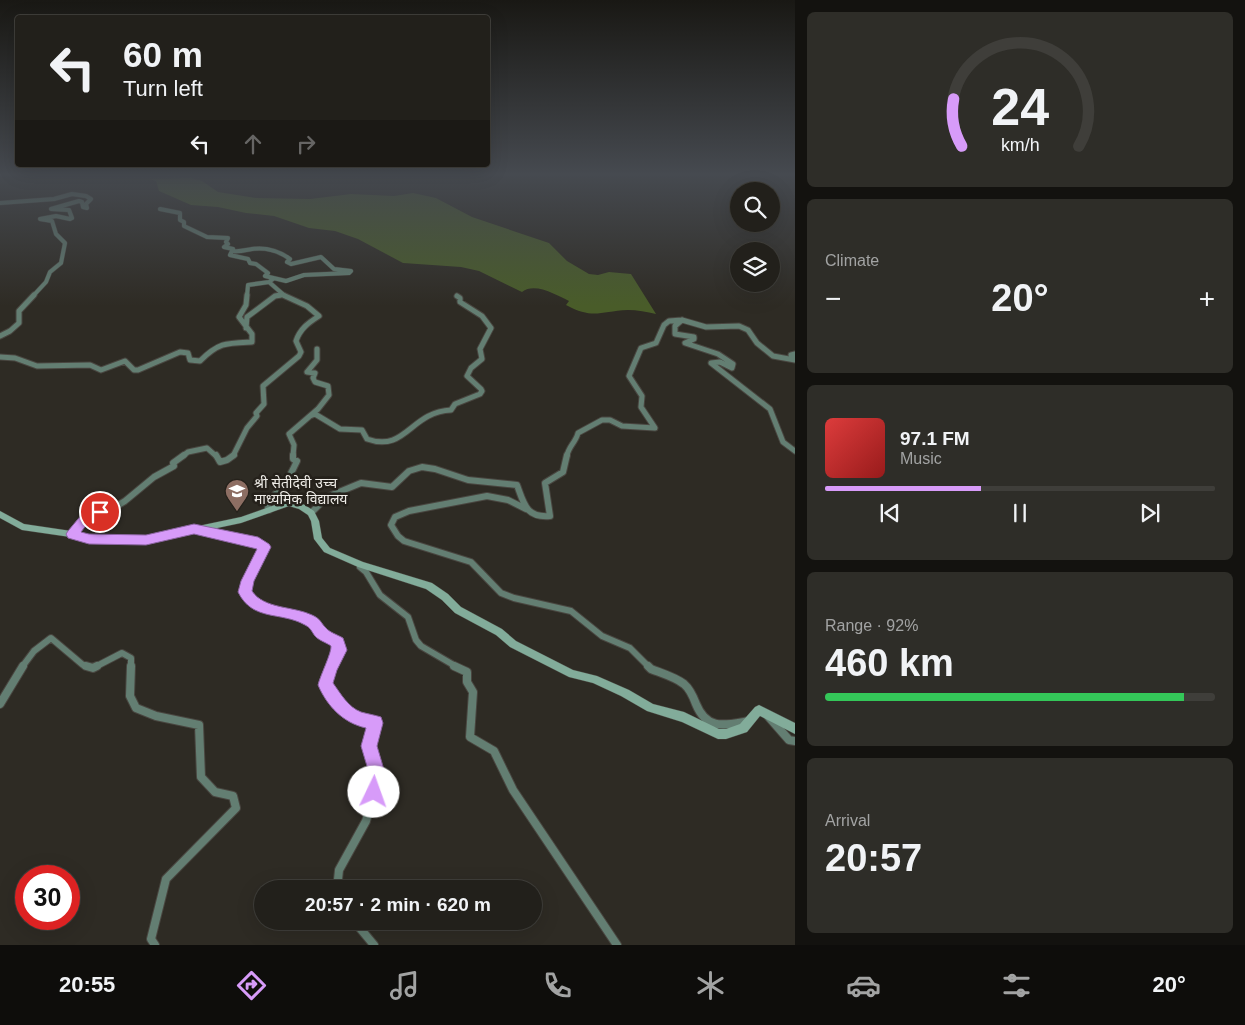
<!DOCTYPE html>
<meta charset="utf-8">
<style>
:root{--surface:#22201b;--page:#2e2d28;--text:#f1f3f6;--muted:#a2a3a3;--line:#3f3e3a;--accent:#d79bf9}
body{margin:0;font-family:Helvetica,"Noto Sans Devanagari",sans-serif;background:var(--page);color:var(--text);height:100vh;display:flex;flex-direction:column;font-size:19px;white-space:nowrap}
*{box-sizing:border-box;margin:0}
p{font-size:16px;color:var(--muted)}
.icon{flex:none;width:28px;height:28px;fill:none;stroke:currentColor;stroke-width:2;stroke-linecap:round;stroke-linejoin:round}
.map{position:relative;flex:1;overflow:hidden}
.details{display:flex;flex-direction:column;gap:12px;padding:12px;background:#13120f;width:450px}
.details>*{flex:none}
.banner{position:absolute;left:15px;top:15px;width:475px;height:152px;border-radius:5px;box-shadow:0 5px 20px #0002,0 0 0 1px var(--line);background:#22201b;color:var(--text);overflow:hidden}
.tools{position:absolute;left:730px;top:182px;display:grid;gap:10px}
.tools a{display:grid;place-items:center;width:50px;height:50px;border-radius:50%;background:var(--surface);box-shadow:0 5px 20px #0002,0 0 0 1px var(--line);font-size:25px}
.speed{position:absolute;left:15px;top:865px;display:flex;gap:10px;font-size:25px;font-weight:700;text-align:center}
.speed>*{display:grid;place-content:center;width:65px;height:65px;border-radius:50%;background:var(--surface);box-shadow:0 5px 20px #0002,0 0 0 1px var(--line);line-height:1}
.speed .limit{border:8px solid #d22;background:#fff;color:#111}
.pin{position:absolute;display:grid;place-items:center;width:42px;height:42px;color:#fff;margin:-21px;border:2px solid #fff;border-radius:50%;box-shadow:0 1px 5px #0007}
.me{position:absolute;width:55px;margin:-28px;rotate:3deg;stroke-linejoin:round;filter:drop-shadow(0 0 4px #0008)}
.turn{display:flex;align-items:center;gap:18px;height:105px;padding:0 25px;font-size:22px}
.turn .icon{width:65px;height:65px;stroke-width:2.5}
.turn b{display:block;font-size:35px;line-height:42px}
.lanes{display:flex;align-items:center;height:48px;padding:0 25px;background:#0003;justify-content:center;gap:25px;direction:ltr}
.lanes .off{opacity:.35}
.big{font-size:38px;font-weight:700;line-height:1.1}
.details .card{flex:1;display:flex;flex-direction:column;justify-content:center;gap:8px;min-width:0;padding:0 18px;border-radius:8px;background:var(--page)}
.details .dial{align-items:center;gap:0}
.dial svg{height:130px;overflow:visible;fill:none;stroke:var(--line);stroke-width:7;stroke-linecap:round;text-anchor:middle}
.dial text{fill:var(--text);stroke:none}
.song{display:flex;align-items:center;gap:15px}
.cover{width:60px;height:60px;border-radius:8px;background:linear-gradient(135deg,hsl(0 70% 55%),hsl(0 70% 35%))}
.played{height:5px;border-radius:2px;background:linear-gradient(90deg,var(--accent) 40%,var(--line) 40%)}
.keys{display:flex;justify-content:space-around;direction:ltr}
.heat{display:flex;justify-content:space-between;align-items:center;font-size:28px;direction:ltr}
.charge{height:8px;border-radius:4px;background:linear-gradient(90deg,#34c759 92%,var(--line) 0)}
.trip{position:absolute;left:254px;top:880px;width:288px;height:50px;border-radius:25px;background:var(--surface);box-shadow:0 5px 20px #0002,0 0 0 1px var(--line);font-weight:700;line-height:50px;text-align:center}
.tabs{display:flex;height:80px;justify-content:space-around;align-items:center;background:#0e0d0b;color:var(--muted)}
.tabs .icon{width:35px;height:35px}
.tabs .on{color:var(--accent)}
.tabs b{font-size:22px;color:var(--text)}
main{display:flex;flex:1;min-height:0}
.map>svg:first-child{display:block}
.forest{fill:#495c29}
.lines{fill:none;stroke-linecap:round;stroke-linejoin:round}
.stream{stroke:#20737f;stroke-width:1}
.street-far3-casing{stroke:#494640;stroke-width:5}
.street-far2-casing{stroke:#494640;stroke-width:7}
.street-far1-casing{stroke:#494640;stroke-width:8}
.street-casing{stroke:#494640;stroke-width:10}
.secondary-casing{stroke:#494640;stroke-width:1}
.street-far3{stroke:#637e72;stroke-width:4}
.street-far2{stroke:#637e72;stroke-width:5}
.street-far1{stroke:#637e72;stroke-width:6}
.street{stroke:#637e72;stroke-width:8}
.secondary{fill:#82ac9a;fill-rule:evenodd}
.route{fill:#d79bf9;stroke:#8c65a2}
.labels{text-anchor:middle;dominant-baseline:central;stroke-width:5;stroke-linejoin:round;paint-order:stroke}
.poi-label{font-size:14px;fill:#f0eee9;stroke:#25211b;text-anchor:start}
</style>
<main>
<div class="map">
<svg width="795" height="945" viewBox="0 0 795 945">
<rect width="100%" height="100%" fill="#2e2b24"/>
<!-- forest -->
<path class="forest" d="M 191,178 L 202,181 L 218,192 L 256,198 L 310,199 L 351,194 L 394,196 L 413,193 L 436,198 L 472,217 L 549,243 L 567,261 L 589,274 L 598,275 L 609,272 L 631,274 L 656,314 C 647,312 637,310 628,310 C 600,311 594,320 566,305 L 569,301 C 556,295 535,282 522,292 L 479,271 L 461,267 L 403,263 L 358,239 L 335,231 L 309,228 L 274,216 L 246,213 L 218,207 L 191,205 L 159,191 L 156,181 L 149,179 Z"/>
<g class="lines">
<!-- stream -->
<path class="stream" d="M 134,174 L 180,176 L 187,174"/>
<!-- street-far3 casing -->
<g class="street-far3-casing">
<path id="street-far3" d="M 0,203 L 54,199 L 72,194 L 86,196 L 91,199 L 86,204 L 87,208 L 83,207 L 82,202 L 79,201 L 51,209 L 69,210 L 72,218 L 70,219 L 56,216 L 40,219 L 52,221 L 56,234 L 65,243 L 61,263 L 50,272 L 46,282 L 33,296
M 160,209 L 180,213 L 180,220 L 184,222 L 184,226 L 207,237 L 228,238 L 226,242 L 228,244 L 224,247 L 233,249 L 230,255 L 248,259 L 250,263 L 256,264 L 268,273 L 265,276 L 286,281 L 304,275 L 349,273 L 351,271 L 334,269 L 321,257 L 291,264 L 287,262 L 290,259 C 279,251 266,247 252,249 C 245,250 241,252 233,251
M 273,279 L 269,282 L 285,296
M 247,296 L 248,285 L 269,282
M 276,296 L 281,295"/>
</g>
<!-- street-far2 casing -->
<g class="street-far2-casing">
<path id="street-far2" d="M 682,320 L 675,326 L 675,334 L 694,337 L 694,339 L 685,343 L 718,354 L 733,364 L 732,368 L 720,362 L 711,363 L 770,409 L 783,442 L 795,451
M 246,328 L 247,317 L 275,296 L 281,295
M 0,336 L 10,331 L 19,323 L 19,311 L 34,295
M 795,354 L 791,355 L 795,357
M 0,357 L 15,358 L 37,366 L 90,365 L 101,370 L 125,361 L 134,370 L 138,370 L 180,352 L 188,353 L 190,360 L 200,361 C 219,342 227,343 252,342 L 252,334 L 239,317 L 246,305 L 247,295
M 310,416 L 315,414 L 340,429 L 362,430 L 367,439 C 406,453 410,412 451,410 L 455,404 L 480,394 L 482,391 L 481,389 L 467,376 L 471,368 L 482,359 L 480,349 L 491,328 L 482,316 L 460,302 L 460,298 L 457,296
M 183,456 L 188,452 L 207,448 L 216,456
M 233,456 L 247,428 L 257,416 L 256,413 L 264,404 L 263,386 L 299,356 L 301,352 L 296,341 C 300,329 308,323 319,316 L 307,306 L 283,295
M 293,456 L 294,445 L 289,434 L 318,409 L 329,395 L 328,386 L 315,382 L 313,378 L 315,373 L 307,372 L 317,360 L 317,349
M 567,456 C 568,447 576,442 578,433 L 602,420 L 610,420 L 622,426 L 655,428 L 641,407 L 642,396 L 629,376 L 641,348 L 656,343 L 664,325 L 669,321 L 682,320 L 706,327 L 739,326 L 748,330 L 757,343 L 773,356 L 795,360"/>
</g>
<!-- street-far1 casing -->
<g class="street-far1-casing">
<path id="street-far1" d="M 216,455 L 220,462 L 227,460 L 234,455
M 526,509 L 508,500 L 487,496 L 409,511 L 395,517 L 391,525 L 398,536 L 404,541 L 471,562 L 501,593 L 514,598 L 571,611 L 602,636 L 630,648 L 649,667
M 269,510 L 266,501 C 283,491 289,478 297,461 L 293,459 L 293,455
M 311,513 L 327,497 L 361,483 L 392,487 L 409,471 L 422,467 L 435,469 L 468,480 L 517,485 C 524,504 526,518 550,516 L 545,483 L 563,472 L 567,455
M 197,530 L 258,542 L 264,547 L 248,581 L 245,592 C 260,616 286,607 308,618 C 314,622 316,628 321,632 C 325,636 333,639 338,642 L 339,650 L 331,667
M 72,534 L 87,516 L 112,509 L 125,501 L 154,477 L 174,466 L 173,463 L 184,455
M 361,565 L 360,567 L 366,572 L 380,595 L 408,617 L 416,640 L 421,646 L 457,667
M 22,667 L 34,651 L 51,638 L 83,665 L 90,667
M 95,667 L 122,653 L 131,658 L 131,667"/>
</g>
<!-- street casing -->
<g class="street-casing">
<path id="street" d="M 86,666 L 93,668 L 97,666
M 131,666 L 130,696 L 136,708 L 156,716 L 199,725 L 201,777 L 215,792 L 233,796 L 236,808 L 166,879 L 151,939 L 155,945
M 331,666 L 325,685 C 339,705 352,717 376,723 L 369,746 L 377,773 L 374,792 L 366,821 L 339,870 L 337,889
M 454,666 L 467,672 L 467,682 L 473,692 L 470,737 L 494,751 L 513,790 L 617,945
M 648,666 L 651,669 C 661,673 675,677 684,684 C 690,689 693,696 696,704 C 707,731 725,725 749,721
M 0,704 L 23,666
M 768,716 L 789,740 L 795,741
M 354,921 L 374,945"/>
</g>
<!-- secondary casing -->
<g class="secondary-casing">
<path id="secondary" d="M 289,500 L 305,505 L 314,511 L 319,521 L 322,538 L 330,548 L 363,562 L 432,583 L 448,594 L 461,607 L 502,629 L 516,641 L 573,670 L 597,676 L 629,690 L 653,704 L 684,712 L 719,729 L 726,729 L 740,724 L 755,707 L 759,705 L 795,723 L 795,734 L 760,716 L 747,732 L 726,739 L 718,739 L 682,722 L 647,711 L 621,696 L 593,683 L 569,677 L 510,647 L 496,635 L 455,613 L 442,600 L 426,589 L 358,567 L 324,552 L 314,539 L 311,521 L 308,515 L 299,509 L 289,506 L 241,523 L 146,543 L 89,542 L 77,538 L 22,530 L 0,518 L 0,511 L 24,524 L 78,532 L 89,536 L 146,537 L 241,517 Z"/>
</g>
<!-- street-far3 -->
<use href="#street-far3" class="street-far3"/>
<!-- street-far2 -->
<use href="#street-far2" class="street-far2"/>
<!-- street-far1 -->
<use href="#street-far1" class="street-far1"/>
<!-- street -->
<use href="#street" class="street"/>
<!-- secondary -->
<use href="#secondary" class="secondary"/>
</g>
<!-- sky -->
<linearGradient id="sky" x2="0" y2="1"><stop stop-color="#191814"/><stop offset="0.57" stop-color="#464a50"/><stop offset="1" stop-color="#464a50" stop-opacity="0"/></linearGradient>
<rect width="795" height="306" fill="url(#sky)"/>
<!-- route -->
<path class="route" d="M 100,508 L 104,509 L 106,512 L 104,516 L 91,519 L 81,532 L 89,534 L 146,535 L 194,524 L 258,537 L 269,544 L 271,547 L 254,581 L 252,591 C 264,609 293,606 312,615 C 321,619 320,622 326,628 C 329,632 338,635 343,638 L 347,650 L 337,670 L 333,683 C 341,694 348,707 361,712 C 368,714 375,715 381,717 L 383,723 L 377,746 L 385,773 L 380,798 L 374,800 L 368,798 L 366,792 L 369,773 L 361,746 L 366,728 C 343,723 327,706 318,685 C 320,676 332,652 331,646 C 327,643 318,640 315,636 C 311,631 311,628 305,625 C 280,611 253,622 238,592 L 241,581 L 257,549 L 194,534 L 146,545 L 89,544 L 68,538 L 66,534 L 68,531 L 83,513 Z"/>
<!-- icons -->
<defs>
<g id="school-pin" transform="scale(1.25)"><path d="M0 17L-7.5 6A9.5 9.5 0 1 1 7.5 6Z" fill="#8d6e63" stroke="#25211b"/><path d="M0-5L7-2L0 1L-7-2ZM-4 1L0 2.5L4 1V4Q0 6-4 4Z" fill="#fff"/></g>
</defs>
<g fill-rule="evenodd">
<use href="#school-pin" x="237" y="491"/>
</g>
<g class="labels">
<!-- poi labels -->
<g class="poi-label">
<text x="254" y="483">श्री सेतीदेवी उच्च<tspan x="254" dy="16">माध्यमिक विद्यालय</tspan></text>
</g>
</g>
</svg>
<div class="tools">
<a><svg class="icon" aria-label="search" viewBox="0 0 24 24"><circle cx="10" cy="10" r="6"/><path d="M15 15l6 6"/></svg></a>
<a><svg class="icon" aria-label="layers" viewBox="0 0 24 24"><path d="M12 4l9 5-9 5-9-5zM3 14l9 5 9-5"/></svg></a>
</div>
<div class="speed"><div class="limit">30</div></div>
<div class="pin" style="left:100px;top:512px;background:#d93025"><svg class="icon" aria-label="arrive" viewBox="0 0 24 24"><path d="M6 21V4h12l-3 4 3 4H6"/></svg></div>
<svg class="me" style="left:374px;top:792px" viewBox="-20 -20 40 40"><circle r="19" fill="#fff"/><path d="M0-13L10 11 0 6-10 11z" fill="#d79bf9"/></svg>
<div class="trip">20:57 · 2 min · 620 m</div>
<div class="banner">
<div class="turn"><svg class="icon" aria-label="left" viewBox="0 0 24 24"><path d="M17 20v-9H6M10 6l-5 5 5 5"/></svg><div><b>60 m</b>Turn left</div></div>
<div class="lanes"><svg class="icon" aria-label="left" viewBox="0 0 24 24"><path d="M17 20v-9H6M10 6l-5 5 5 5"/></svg><svg class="icon off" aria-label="ahead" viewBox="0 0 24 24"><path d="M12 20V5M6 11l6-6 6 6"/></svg><svg class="icon off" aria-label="right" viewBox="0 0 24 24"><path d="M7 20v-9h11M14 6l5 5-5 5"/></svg></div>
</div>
</div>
<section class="details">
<div class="card dial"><svg viewBox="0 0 100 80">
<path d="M14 69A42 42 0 1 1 86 69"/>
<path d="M14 69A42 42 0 0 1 9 40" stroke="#d79bf9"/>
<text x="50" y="56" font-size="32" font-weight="700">24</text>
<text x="50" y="72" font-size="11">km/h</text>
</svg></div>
<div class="card"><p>Climate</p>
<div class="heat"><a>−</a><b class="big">20°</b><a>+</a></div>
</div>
<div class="card">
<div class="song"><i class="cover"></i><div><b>97.1 FM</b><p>Music</p></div></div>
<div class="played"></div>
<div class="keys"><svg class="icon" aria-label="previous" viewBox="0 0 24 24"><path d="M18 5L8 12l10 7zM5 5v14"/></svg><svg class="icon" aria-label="pause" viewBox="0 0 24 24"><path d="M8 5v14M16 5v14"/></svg><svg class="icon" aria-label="next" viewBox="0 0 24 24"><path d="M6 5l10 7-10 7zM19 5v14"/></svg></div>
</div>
<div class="card"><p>Range · 92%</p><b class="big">460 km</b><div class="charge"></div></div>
<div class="card"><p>Arrival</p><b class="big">20:57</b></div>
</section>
</main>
<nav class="tabs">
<b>20:55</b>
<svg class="icon on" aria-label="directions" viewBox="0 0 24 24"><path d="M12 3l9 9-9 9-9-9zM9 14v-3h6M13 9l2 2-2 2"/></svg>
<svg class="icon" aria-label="music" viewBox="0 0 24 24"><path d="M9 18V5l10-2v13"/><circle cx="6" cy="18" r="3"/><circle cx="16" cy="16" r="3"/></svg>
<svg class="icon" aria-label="phone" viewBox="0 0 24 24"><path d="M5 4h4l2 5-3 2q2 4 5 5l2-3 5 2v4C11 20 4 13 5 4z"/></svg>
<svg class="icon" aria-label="climate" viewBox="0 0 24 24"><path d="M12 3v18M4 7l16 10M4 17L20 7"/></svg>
<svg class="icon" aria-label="car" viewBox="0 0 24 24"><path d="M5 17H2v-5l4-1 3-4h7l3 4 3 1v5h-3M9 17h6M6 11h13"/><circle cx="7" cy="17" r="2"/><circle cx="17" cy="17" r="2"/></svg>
<svg class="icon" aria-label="filters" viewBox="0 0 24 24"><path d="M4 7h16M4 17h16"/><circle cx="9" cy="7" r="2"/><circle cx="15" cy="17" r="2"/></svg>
<b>20°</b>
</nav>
